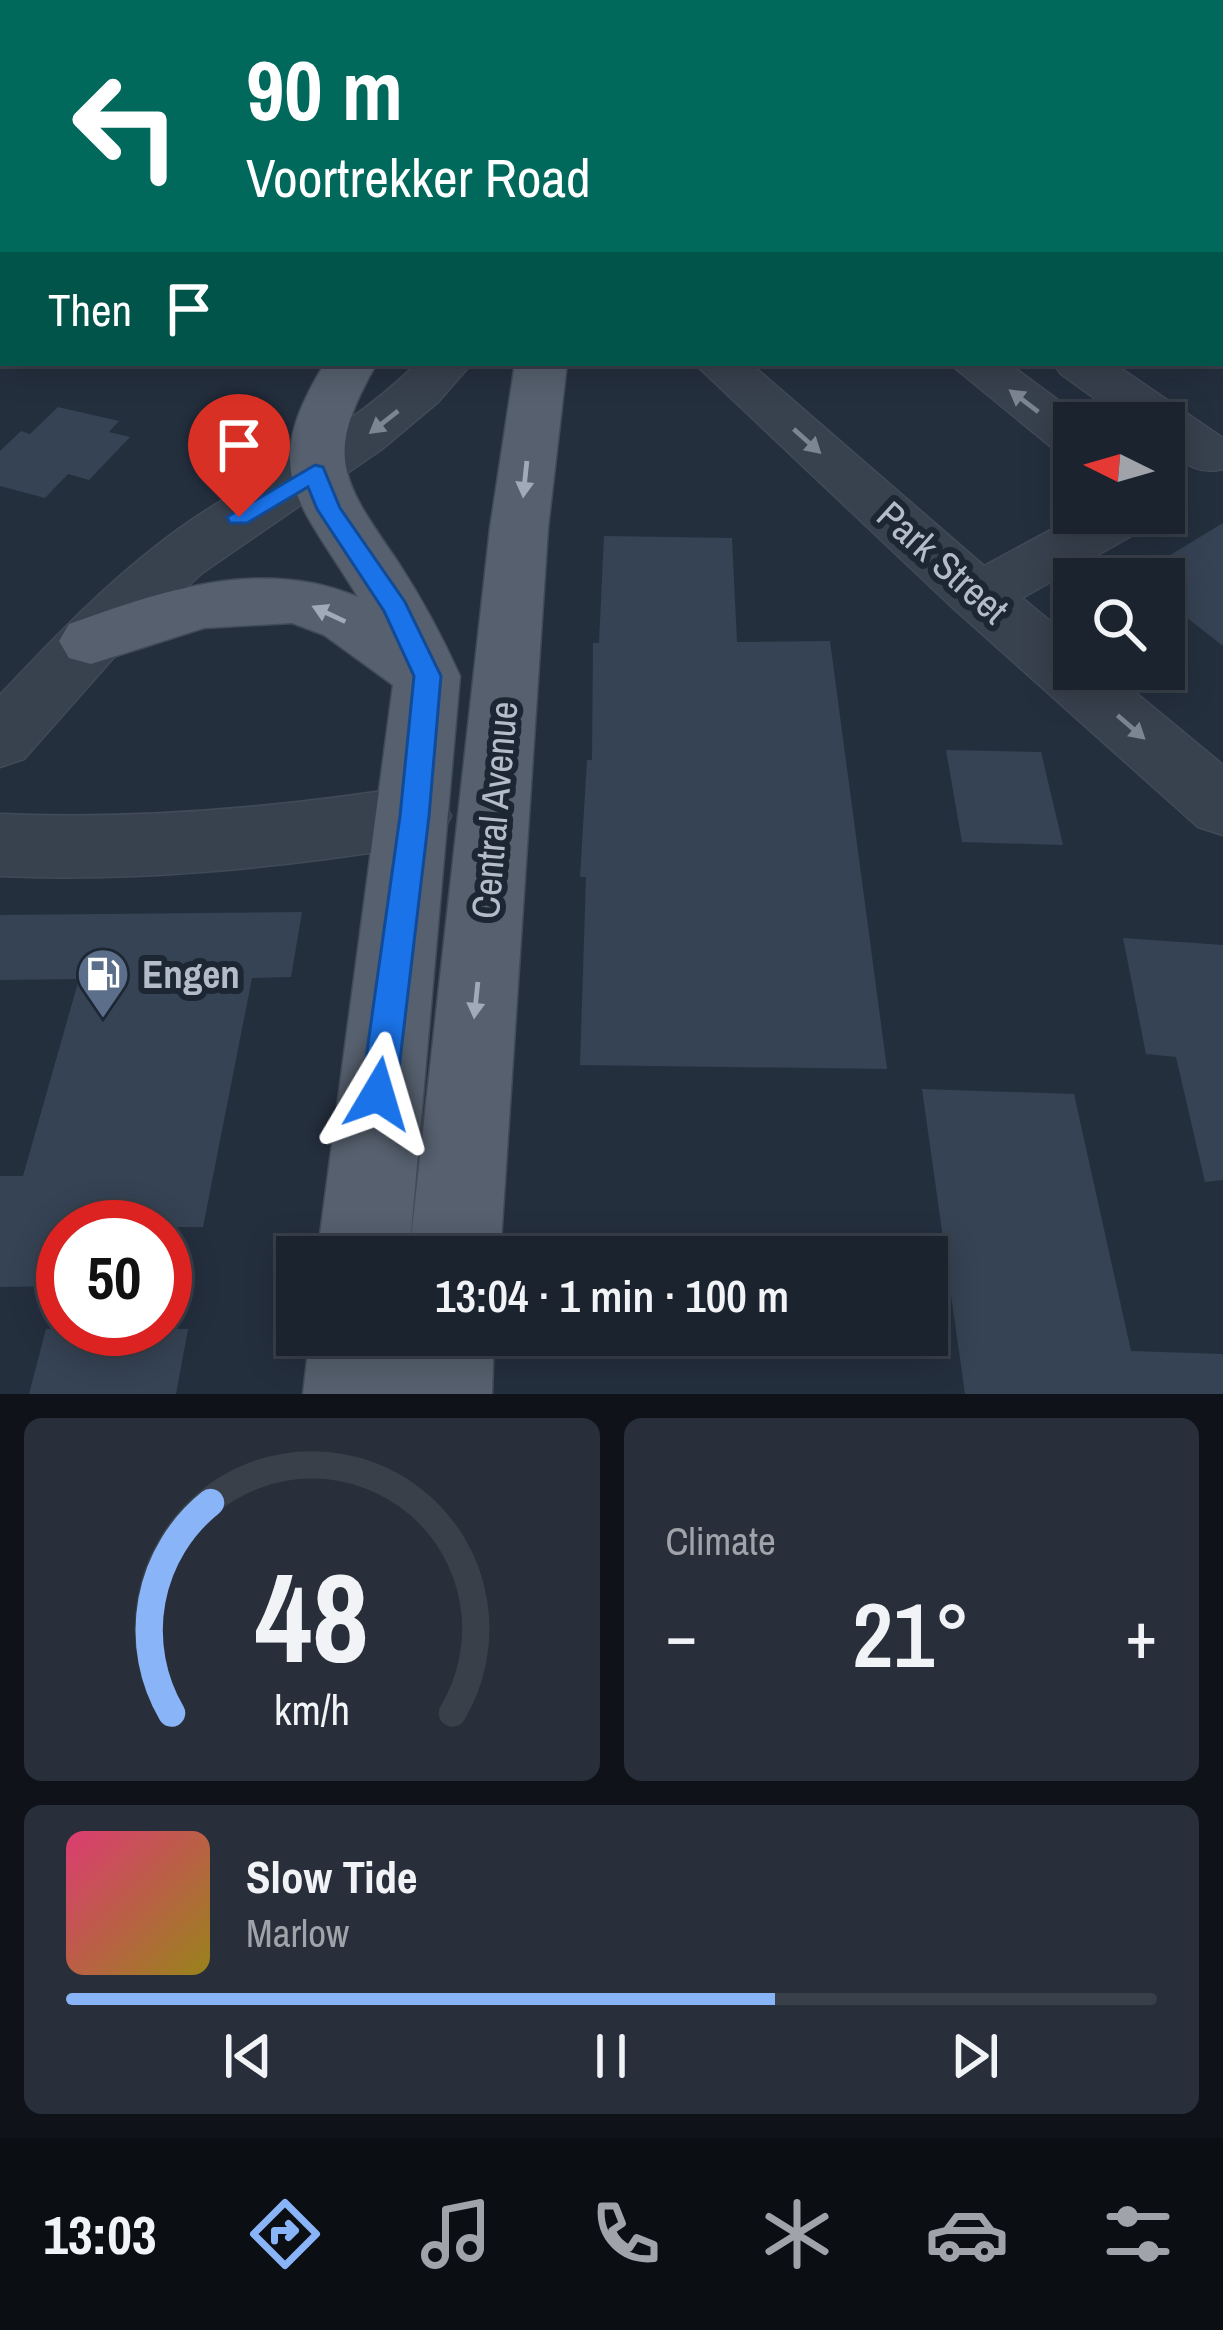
<!DOCTYPE html>
<meta charset="utf-8">
<style>
:root{--surface:#1b232e;--page:#282f3a;--text:#f1f3f6;--muted:#a0a4aa;--line:#39404a;--accent:#8ab4f8}
body{margin:0;font-family:"Archivo Narrow",sans-serif;background:var(--page);color:var(--text);height:100vh;display:flex;flex-direction:column;font-size:45px;white-space:nowrap}
*{box-sizing:border-box;margin:0}
p{font-size:39px;color:var(--muted)}
.icon{flex:none;width:66px;height:66px;fill:none;stroke:currentColor;stroke-width:2;stroke-linecap:round;stroke-linejoin:round}
.map{position:relative;height:1394px;overflow:hidden}
.details{display:flex;flex-direction:column;gap:24px;padding:24px;background:#0f1319;flex:1}
.details>*{flex:none}
.guide{position:absolute;left:0px;top:0px;width:1224px;height:366px;box-shadow:0 6px 30px #0003,0 0 0 3px var(--line);background:#00695c;color:#fff;overflow:hidden}
.needle{width:78px;rotate:275deg}
.controls{position:absolute;left:1053px;top:402px;display:grid;gap:24px}
.controls a{display:grid;place-items:center;width:132px;height:132px;border-radius:0px;background:var(--surface);box-shadow:0 6px 30px #0003,0 0 0 3px var(--line);font-size:60px}
.speed{position:absolute;left:36px;top:1200px;display:flex;gap:24px;font-size:60px;font-weight:700;text-align:center}
.speed>*{display:grid;place-content:center;width:156px;height:156px;border-radius:50%;background:var(--surface);box-shadow:0 6px 30px #0003,0 0 0 3px var(--line);line-height:1}
.speed .limit{border:18px solid #d22;background:#fff;color:#111}
.pin{position:absolute;display:grid;place-items:center;width:102px;height:102px;color:#fff;margin:-123px -51px;border-radius:50% 50% 50% 0;rotate:-45deg;box-shadow:0 0 12px #0007}
.pin .icon{rotate:45deg}
.me{position:absolute;width:132px;margin:-66px;rotate:7deg;stroke-linejoin:round;filter:drop-shadow(0 0 9px #0008)}
.turn{display:flex;align-items:center;gap:42px;height:252px;padding:0 48px;font-size:54px}
.turn .icon{width:156px;height:156px;stroke-width:2.5}
.turn b{display:block;font-size:84px;line-height:102px}
.then{display:flex;align-items:center;height:114px;padding:0 48px;background:#0003;gap:24px;font-size:45px}
.big{font-size:90px;font-weight:600;line-height:1.1}
.details .tile{flex:1;display:flex;flex-direction:column;justify-content:center;gap:18px;min-width:0;padding:0 42px;border-radius:18px;background:var(--page)}
.details .dial{align-items:center;gap:0}
.dial svg{height:312px;overflow:visible;fill:none;stroke:var(--line);stroke-width:7;stroke-linecap:round;text-anchor:middle}
.dial text{fill:var(--text);stroke:none}
.song{display:flex;align-items:center;gap:36px}
.cover{width:144px;height:144px;border-radius:18px;background:linear-gradient(135deg,hsl(340 70% 55%),hsl(50 70% 35%))}
.played{height:12px;border-radius:6px;background:linear-gradient(90deg,var(--accent) 65%,var(--line) 65%)}
.keys{display:flex;justify-content:space-around;direction:ltr}
.heat{display:flex;justify-content:space-between;align-items:center;font-size:66px;direction:ltr}
.details .tiles{flex:1;display:grid;gap:24px;grid-template-columns:1fr 1fr}
.tile:last-child{grid-column:span 2}
.trip{position:absolute;left:276px;top:1236px;width:672px;height:120px;border-radius:0px;background:var(--surface);box-shadow:0 6px 30px #0003,0 0 0 3px var(--line);font-weight:600;line-height:120px;text-align:center}
.menu{display:flex;height:192px;justify-content:space-around;align-items:center;background:#0b0e12;color:var(--muted)}
.menu .icon{width:84px;height:84px}
.menu .active{color:var(--accent)}
.menu b{font-size:54px;color:var(--text)}
.map>svg:first-child{display:block}
.building{fill:#364354}
.lines{fill:none;stroke-linecap:round;stroke-linejoin:round}
.minor-casing{stroke:#414a57;stroke-width:3}
.major-casing{stroke:#414a57;stroke-width:3}
.minor{fill:#38414e;fill-rule:evenodd}
.major{fill:#56606e;fill-rule:evenodd}
.oneway{fill:#7c8592}
.oneway2{fill:#a1aab7}
.route{fill:#1a73e8;stroke:#114b97;stroke-width:3}
.labels{text-anchor:middle;dominant-baseline:central;stroke-width:12;stroke-linejoin:round;paint-order:stroke}
.street-label{font-size:39px;fill:#b4bcc9;stroke:#1d2633}
.poi-label{font-size:39px;font-weight:bold;fill:#b4bcc9;stroke:#1d2633;text-anchor:start}
</style>
<div class="map">
<svg width="1223" height="1394" viewBox="0 0 1223 1394">
<rect width="100%" height="100%" fill="#242f3e"/>
<!-- building -->
<path class="building" d="M 58,407 L 119,421 L 109,432 L 130,437 L 89,480 L 68,474 L 45,498 L 0,486 L 0,451 L 21,431 L 30,434 Z
M 1223,523 L 1223,646 L 1164,600 L 1164,579 L 1134,577 Z
M 604,536 L 732,538 L 737,642 L 830,641 L 887,1069 L 580,1065 L 586,877 L 580,877 L 587,760 L 592,760 L 593,643 L 599,643 Z
M 946,750 L 1041,752 L 1063,845 L 962,842 Z
M 302,912 L 291,977 L 252,978 L 203,1227 L 63,1227 L 63,1286 L 0,1287 L 0,1176 L 23,1176 L 79,979 L 0,980 L 0,915 Z
M 1123,938 L 1223,945 L 1223,1180 L 1205,1182 L 1176,1057 L 1146,1054 Z
M 922,1089 L 1074,1094 L 1131,1351 L 1223,1354 L 1223,1394 L 965,1394 Z
M 46,1329 L 188,1329 L 176,1394 L 29,1394 Z"/>
<g class="lines">
<!-- minor casing -->
<g class="minor-casing">
<path id="minor" d="M 401,0 L 453,0 L 456,3 L 403,3 Z
M 3,117 L 3,143 L 0,144 L 0,118 Z
M 1221,188 L 1223,188 L 1221,215 Z
M 417,363 L 472,363 L 438,402 L 382,449 L 202,573 L 122,648 L 24,759 L 0,767 L 0,695 C 59,632 119,570 190,521 C 267,469 351,429 417,363 Z
M 694,363 L 750,363 L 984,566 L 1082,513 L 1156,513 L 1147,527 L 1022,598 L 1074,641 L 1074,669 L 1107,669 L 1223,765 L 1223,835 L 1198,827 L 953,608 Z
M 949,363 L 1008,363 L 1089,423 L 1074,423 L 1074,455 L 1055,450 Z
M 1053,363 L 1113,363 L 1223,438 L 1223,469 C 1199,476 1183,462 1164,448 L 1164,423 L 1129,423 L 1061,374 Z
M 415,786 L 440,795 L 451,816 L 440,837 L 415,846 C 277,868 140,882 0,876 L 0,814 C 140,820 277,808 415,786 Z"/>
</g>
<!-- major casing -->
<g class="major-casing">
<path id="major" d="M 325,363 L 377,363 C 323,457 341,479 398,562 C 422,599 442,636 460,676 L 409,1256 L 490,528 L 515,363 L 567,363 L 548,528 L 500,1257 L 317,1257 L 393,685 L 324,635 L 292,623 L 204,628 L 91,664 L 69,658 L 59,641 L 69,624 C 162,591 261,556 358,597 C 299,500 257,473 325,363 Z
M 310,1335 L 494,1335 L 492,1394 L 303,1394 Z"/>
</g>
<!-- minor -->
<use href="#minor" class="minor"/>
<!-- major -->
<use href="#major" class="major"/>
</g>
<!-- one-way arrows -->
<defs><path id="oneway-solid" d="M-6-.8H1V-3.2L6.5 0L1 3.2V.8H-6Z" transform="scale(3)"/></defs>
<g class="oneway">
<use href="#oneway-solid" transform="translate(1024 401) rotate(-143)"/>
<use href="#oneway-solid" transform="translate(384 422) rotate(142)"/>
<use href="#oneway-solid" transform="translate(807 441) rotate(42)"/>
<use href="#oneway-solid" transform="translate(1131 727) rotate(41)"/>
</g>
<g class="oneway2">
<use href="#oneway-solid" transform="translate(525 479) rotate(96)"/>
<use href="#oneway-solid" transform="translate(329 614) rotate(-155)"/>
<use href="#oneway-solid" transform="translate(476 1000) rotate(96)"/>
</g>
<!-- route -->
<path class="route" d="M 315,465 L 323,467 L 340,508 L 405,602 L 441,676 L 429,816 L 396,1094 L 391,1106 L 378,1111 L 366,1106 L 361,1094 L 400,816 L 414,676 L 384,611 L 317,509 L 308,487 L 247,523 L 230,523 L 227,517 Z"/>
<!-- icons -->
<defs>
<g id="fuel-pin" transform="scale(2.7)"><path d="M0 17L-7.5 6A9.5 9.5 0 1 1 7.5 6Z" fill="#5c6f8a" stroke="#1d2633"/><path d="M-5.5-6h7V0h2V4h1.3V-2.5L3-4.5l.8-.8L6-3V5H2.5V1h-1V6h-7ZM-4.2-4.7v3.2H.2V-4.7Z" fill="#fff"/></g>
</defs>
<g fill-rule="evenodd">
<use href="#fuel-pin" x="103" y="974"/>
</g>
<g class="labels">
<!-- street labels -->
<g class="street-label">
<text transform="translate(943 562) rotate(42)">Park Street</text>
<text transform="translate(494 810) rotate(-85)">Central Avenue</text>
</g>
<!-- poi labels -->
<g class="poi-label">
<text x="142" y="974">Engen</text>
</g>
</g>
</svg>
<div class="controls">
<a><svg class="needle" viewBox="-14 -14 28 28"><path d="M0-13l5 13h-10z" fill="#e53935"/><path d="M0 13l5-13h-10z" fill="#a0a4aa"/></svg></a>
<a><svg class="icon" aria-label="search" viewBox="0 0 24 24"><circle cx="10" cy="10" r="6"/><path d="M15 15l6 6"/></svg></a>
</div>
<div class="speed"><div class="limit">50</div></div>
<div class="pin" style="left:239px;top:517px;background:#d93025"><svg class="icon" aria-label="arrive" viewBox="0 0 24 24"><path d="M6 21V4h12l-3 4 3 4H6"/></svg></div>
<svg class="me" style="left:378px;top:1094px" viewBox="-20 -20 40 40"><path d="M0-17L14 15 0 8-14 15z" fill="#1a73e8" stroke="#fff" stroke-width="4"/></svg>
<div class="trip">13:04 · 1 min · 100 m</div>
<div class="guide">
<div class="turn"><svg class="icon" aria-label="left" viewBox="0 0 24 24"><path d="M17 20v-9H6M10 6l-5 5 5 5"/></svg><div><b>90 m</b>Voortrekker Road</div></div>
<div class="then">Then<svg class="icon" aria-label="arrive" viewBox="0 0 24 24"><path d="M6 21V4h12l-3 4 3 4H6"/></svg></div>
</div>
</div>
<section class="details">
<div class="tiles">
<div class="tile dial"><svg viewBox="0 0 100 80">
<path d="M14 69A42 42 0 1 1 86 69"/>
<path d="M14 69A42 42 0 0 1 24 15" stroke="#8ab4f8"/>
<text x="50" y="56" font-size="32" font-weight="700">48</text>
<text x="50" y="72" font-size="11">km/h</text>
</svg></div>
<div class="tile"><p>Climate</p>
<div class="heat"><a>−</a><b class="big">21°</b><a>+</a></div>
</div>
<div class="tile">
<div class="song"><i class="cover"></i><div><b>Slow Tide</b><p>Marlow</p></div></div>
<div class="played"></div>
<div class="keys"><svg class="icon" aria-label="previous" viewBox="0 0 24 24"><path d="M18 5L8 12l10 7zM5 5v14"/></svg><svg class="icon" aria-label="pause" viewBox="0 0 24 24"><path d="M8 5v14M16 5v14"/></svg><svg class="icon" aria-label="next" viewBox="0 0 24 24"><path d="M6 5l10 7-10 7zM19 5v14"/></svg></div>
</div>
</div>
</section>
<nav class="menu">
<b>13:03</b>
<svg class="icon active" aria-label="directions" viewBox="0 0 24 24"><path d="M12 3l9 9-9 9-9-9zM9 14v-3h6M13 9l2 2-2 2"/></svg>
<svg class="icon" aria-label="music" viewBox="0 0 24 24"><path d="M9 18V5l10-2v13"/><circle cx="6" cy="18" r="3"/><circle cx="16" cy="16" r="3"/></svg>
<svg class="icon" aria-label="phone" viewBox="0 0 24 24"><path d="M5 4h4l2 5-3 2q2 4 5 5l2-3 5 2v4C11 20 4 13 5 4z"/></svg>
<svg class="icon" aria-label="climate" viewBox="0 0 24 24"><path d="M12 3v18M4 7l16 10M4 17L20 7"/></svg>
<svg class="icon" aria-label="car" viewBox="0 0 24 24"><path d="M5 17H2v-5l4-1 3-4h7l3 4 3 1v5h-3M9 17h6M6 11h13"/><circle cx="7" cy="17" r="2"/><circle cx="17" cy="17" r="2"/></svg>
<svg class="icon" aria-label="filters" viewBox="0 0 24 24"><path d="M4 7h16M4 17h16"/><circle cx="9" cy="7" r="2"/><circle cx="15" cy="17" r="2"/></svg>
</nav>
